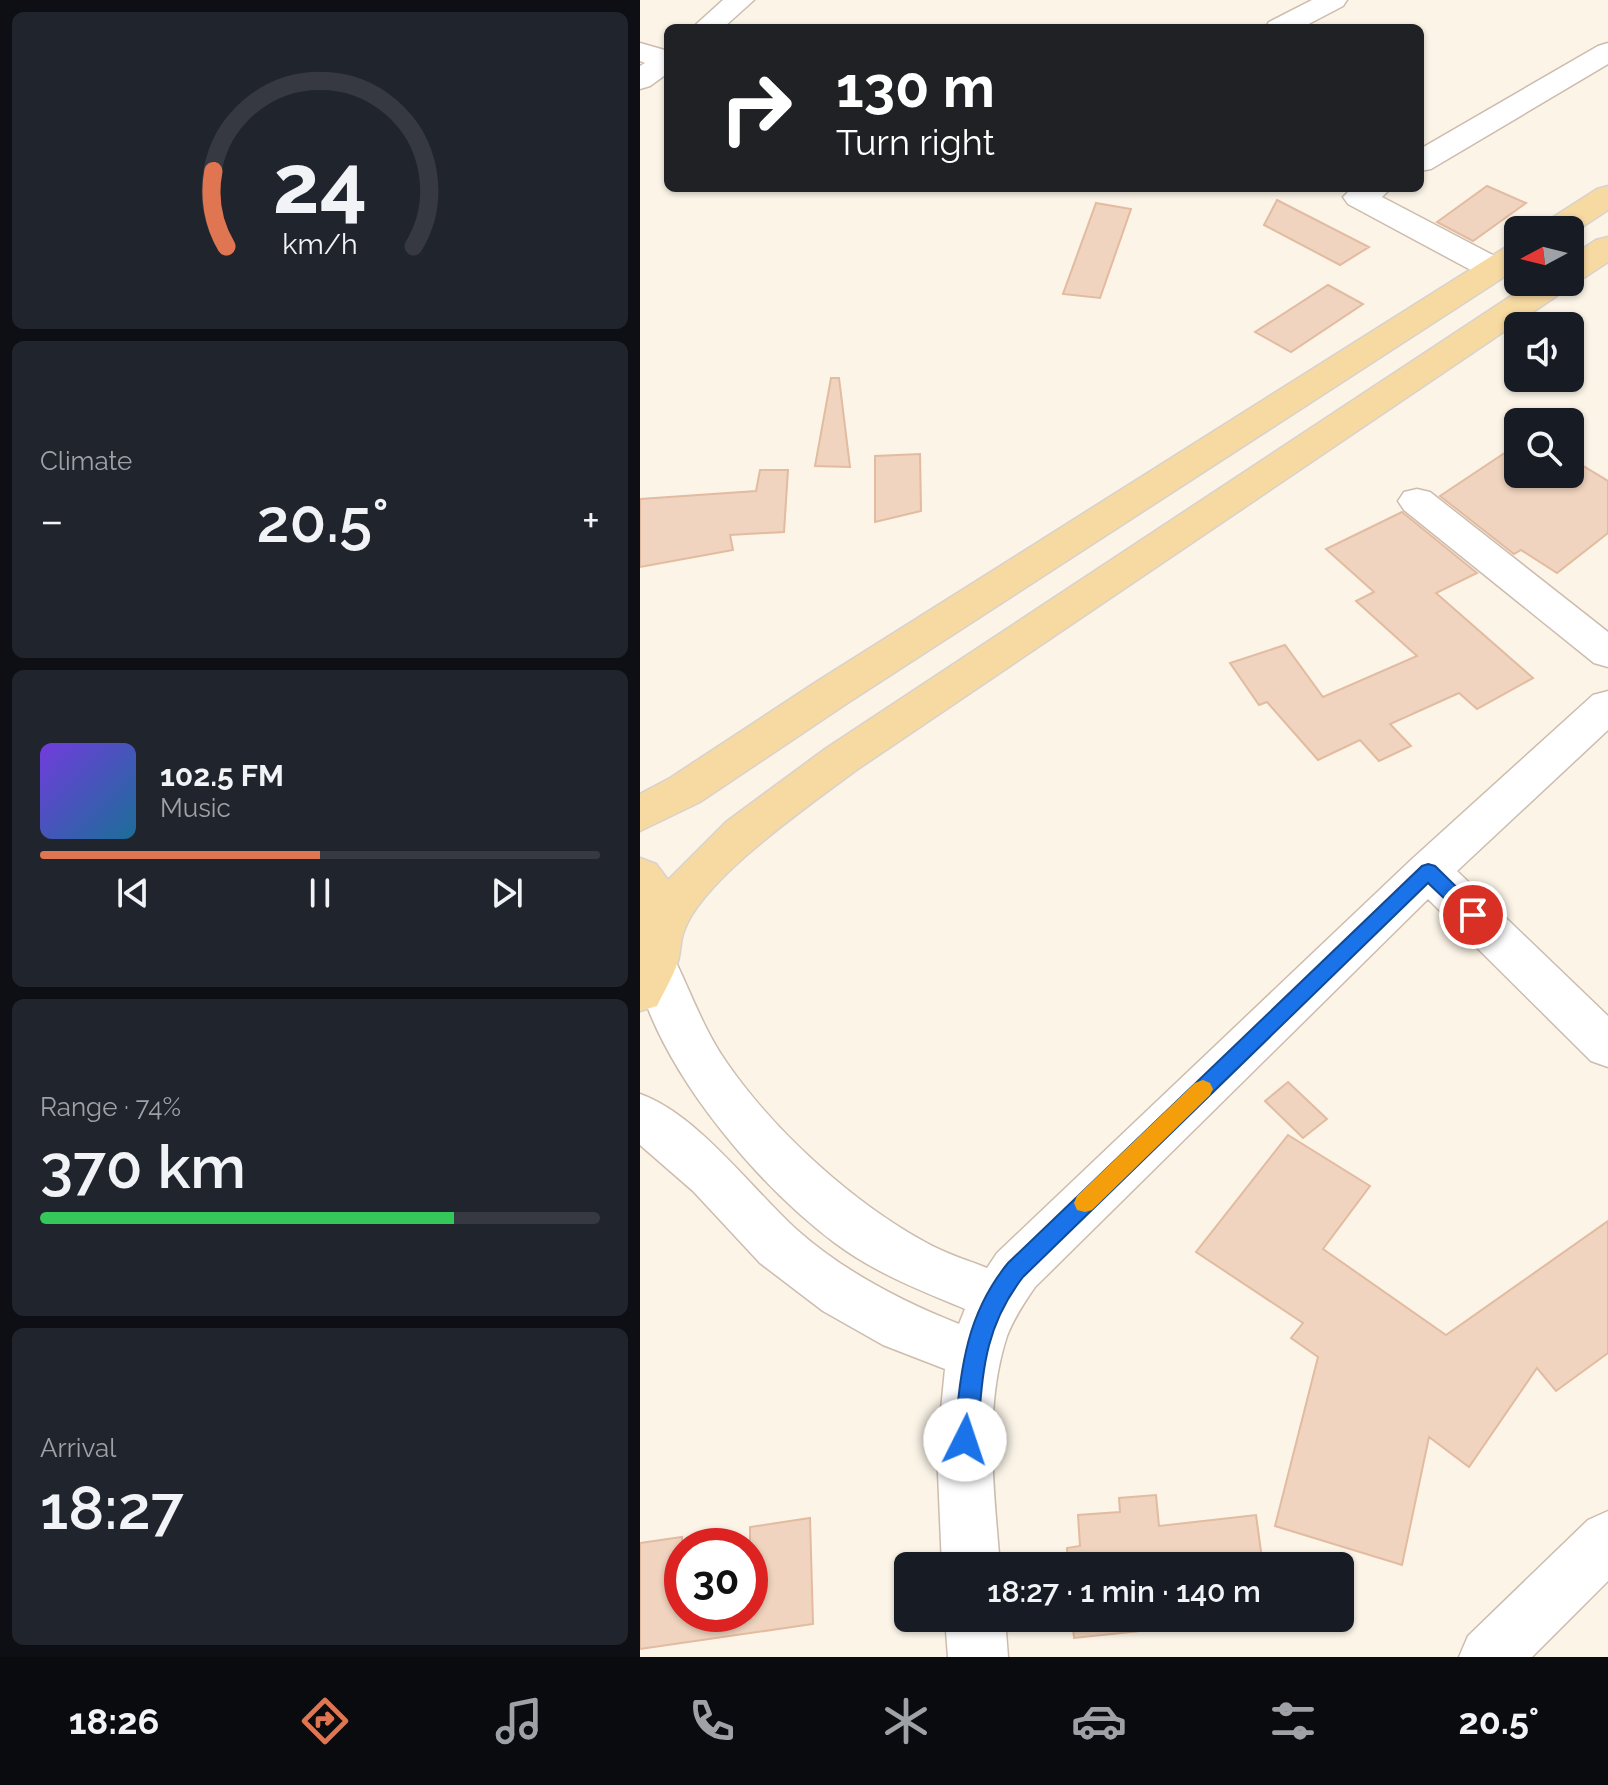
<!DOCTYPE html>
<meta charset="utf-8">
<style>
:root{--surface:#171b24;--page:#20242c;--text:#f1f3f6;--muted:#9ea1a6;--line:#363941;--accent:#e07551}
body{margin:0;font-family:Raleway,sans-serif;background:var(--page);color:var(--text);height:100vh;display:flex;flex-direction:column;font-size:30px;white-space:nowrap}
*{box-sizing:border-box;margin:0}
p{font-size:26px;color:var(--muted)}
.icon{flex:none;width:44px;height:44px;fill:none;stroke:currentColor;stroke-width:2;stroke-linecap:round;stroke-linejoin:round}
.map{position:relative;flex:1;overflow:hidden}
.details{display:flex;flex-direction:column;gap:12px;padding:12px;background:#0d0f14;width:640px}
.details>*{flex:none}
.hud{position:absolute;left:24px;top:24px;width:760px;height:168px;border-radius:12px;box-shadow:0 2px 6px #0004;background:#202124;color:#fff;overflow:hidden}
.needle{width:52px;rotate:263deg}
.controls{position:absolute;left:864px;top:216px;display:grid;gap:16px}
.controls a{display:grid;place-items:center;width:80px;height:80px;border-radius:12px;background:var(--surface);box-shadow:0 2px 6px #0004;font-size:40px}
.speed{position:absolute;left:24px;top:1528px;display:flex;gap:16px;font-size:40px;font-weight:700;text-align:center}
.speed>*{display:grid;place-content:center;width:104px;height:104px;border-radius:50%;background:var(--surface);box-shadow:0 2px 6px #0004;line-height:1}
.speed .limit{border:12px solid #d22;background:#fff;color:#111}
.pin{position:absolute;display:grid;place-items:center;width:68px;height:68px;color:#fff;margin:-34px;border:4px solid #fff;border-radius:50%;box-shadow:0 2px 8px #0007}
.me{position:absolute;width:88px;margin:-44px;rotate:4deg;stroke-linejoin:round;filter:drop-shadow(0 0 6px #0008)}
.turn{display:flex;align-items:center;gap:28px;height:168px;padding:0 40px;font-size:36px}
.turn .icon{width:104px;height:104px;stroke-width:2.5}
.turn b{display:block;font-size:56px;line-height:68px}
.big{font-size:60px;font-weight:600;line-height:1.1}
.details .tile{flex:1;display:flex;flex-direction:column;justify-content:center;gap:12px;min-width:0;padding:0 28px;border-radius:12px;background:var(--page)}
.details .dial{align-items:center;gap:0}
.dial svg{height:208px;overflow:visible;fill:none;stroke:var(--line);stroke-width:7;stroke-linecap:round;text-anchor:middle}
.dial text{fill:var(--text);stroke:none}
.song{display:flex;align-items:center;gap:24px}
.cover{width:96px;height:96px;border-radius:12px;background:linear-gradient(135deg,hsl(260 70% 55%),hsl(200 70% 35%))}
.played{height:8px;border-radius:4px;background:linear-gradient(90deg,var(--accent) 50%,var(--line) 50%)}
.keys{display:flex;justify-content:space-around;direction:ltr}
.heat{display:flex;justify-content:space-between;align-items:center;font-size:44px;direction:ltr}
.charge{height:12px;border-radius:6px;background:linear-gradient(90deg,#34c759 74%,var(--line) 0)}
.trip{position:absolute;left:254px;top:1552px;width:460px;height:80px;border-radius:12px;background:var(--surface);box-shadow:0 2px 6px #0004;font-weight:600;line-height:80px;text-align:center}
.tabs{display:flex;height:128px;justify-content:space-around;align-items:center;background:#090b0e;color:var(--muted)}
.tabs .icon{width:56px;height:56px}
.tabs .selected{color:var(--accent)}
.tabs b{font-size:36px;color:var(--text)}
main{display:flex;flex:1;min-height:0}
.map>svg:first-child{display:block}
.building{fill:#f0d4bf;stroke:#e2bba0;stroke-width:2}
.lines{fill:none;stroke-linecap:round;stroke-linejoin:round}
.minor-casing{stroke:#cdbcad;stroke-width:3}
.major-casing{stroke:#d8d1cd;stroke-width:3}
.minor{fill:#fff;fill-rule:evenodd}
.major{fill:#f7daa2;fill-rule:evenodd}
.route{fill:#1a73e8;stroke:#114b97;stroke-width:2}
.slow{fill:#f59e0b}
</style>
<main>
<section class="details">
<div class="tile dial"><svg viewBox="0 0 100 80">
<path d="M14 69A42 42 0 1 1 86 69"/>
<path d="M14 69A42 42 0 0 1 9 40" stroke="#e07551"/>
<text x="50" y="56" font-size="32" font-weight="700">24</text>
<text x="50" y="72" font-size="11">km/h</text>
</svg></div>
<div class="tile"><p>Climate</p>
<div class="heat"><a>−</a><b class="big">20.5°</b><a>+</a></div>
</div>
<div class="tile">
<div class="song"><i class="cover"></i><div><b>102.5 FM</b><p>Music</p></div></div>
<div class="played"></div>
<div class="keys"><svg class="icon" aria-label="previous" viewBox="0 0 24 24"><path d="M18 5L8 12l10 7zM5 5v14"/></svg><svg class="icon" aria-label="pause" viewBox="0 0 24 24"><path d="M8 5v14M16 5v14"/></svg><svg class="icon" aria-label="next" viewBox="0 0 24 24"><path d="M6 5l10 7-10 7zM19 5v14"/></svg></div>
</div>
<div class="tile"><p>Range · 74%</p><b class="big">370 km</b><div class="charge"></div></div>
<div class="tile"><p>Arrival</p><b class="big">18:27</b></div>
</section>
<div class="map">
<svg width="968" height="1657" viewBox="0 0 968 1657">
<rect width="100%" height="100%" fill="#fbf4e7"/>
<!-- building -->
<path class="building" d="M 847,186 L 886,203 L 833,241 L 797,222 Z
M 637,200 L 729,247 L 700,265 L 624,225 Z
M 456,203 L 491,209 L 460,298 L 423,294 Z
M 688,285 L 723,304 L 651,352 L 615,332 Z
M 191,378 L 199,378 L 210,467 L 175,466 Z
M 878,444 L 878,474 L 930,474 L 930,458 L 968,481 L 968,533 L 917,573 L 881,550 L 874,554 L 800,496 Z
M 280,454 L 281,511 L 235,522 L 235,456 Z
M 120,470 L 148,470 L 144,532 L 90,535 L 93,550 L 0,567 L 0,499 L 116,491 Z
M 762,512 L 837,573 L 796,593 L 893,678 L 837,709 L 819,693 L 750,724 L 771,746 L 739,761 L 720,740 L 678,760 L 627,702 L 619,705 L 590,663 L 645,645 L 683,697 L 777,656 L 716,601 L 734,592 L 686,549 Z
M 648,1082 L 687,1119 L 663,1138 L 625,1101 Z
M 648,1135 L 730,1186 L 683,1249 L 806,1335 L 968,1221 L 968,1353 L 916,1391 L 897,1368 L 829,1467 L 789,1437 L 762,1565 L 635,1526 L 678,1357 L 651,1338 L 663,1323 L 556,1252 Z
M 516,1495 L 519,1526 L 616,1515 L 623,1566 L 428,1566 L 427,1548 L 440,1546 L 438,1515 L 480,1512 L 479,1498 Z
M 170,1518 L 173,1624 L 0,1649 L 0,1543 L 42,1537 L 42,1614 L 110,1614 L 110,1527 Z
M 432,1618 L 626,1618 L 434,1638 Z"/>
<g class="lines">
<!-- minor casing -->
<g class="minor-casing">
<path id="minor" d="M 83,0 L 114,0 L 83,28 L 52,28 Z
M 672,0 L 707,0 L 703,6 L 661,28 L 625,28 L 629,22 Z
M 0,43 L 28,51 L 28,73 L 10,86 L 0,89 L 0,66 L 5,63 L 0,61 Z
M 968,43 L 968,64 L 791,169 L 780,171 L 780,149 L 958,46 Z
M 712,188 L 751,188 L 742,197 L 866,262 L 871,269 L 866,276 L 854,279 L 842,276 L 708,204 L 703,197 Z
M 777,489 L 790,492 L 968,632 L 968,667 L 954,663 L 764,510 L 758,501 L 764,492 Z
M 968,691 L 968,730 L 817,871 L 968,1016 L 968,1067 L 951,1061 L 788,899 L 395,1287 C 384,1303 374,1318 367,1336 C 343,1409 354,1491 360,1566 L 302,1566 L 297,1450 L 305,1369 L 243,1345 L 183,1311 L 120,1263 L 53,1191 L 0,1145 L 0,1094 C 57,1114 111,1188 156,1229 C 203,1271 261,1301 319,1324 L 325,1309 C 280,1290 235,1273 195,1243 C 119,1186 30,1081 1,989 C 0,979 0,964 0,953 L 15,948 L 32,954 C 50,990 63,1029 87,1063 C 134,1131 212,1202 285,1242 C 304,1253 327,1260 347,1268 L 357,1253 L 772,859 L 953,695 Z
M 968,1511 L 968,1581 L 892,1657 L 819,1657 L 828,1636 L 948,1520 Z
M 305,1618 L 365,1618 L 368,1657 L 308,1657 Z"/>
</g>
<!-- major casing -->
<g class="major-casing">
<path id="major" d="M 968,186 L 968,210 L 930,235 L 930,230 L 899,230 L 904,223 L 957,189 Z
M 968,237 L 968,262 L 942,279 L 931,282 L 927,289 L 215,771 C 170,805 62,879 44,931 C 40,940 41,951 38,961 C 33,977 24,991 17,1006 L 0,1011 L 0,858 L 16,864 L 28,880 L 86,822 L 185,749 L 892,282 L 930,282 L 930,257 L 956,240 Z
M 878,244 L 878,268 L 206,704 L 60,802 L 0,831 L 0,794 L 30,778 L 176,682 L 866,247 Z"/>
</g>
<!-- minor -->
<use href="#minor" class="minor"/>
<!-- major -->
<use href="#major" class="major"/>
</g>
<!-- route -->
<path class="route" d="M 788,864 L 795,866 L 840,910 L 843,915 L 840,920 L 827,920 L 788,883 L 383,1277 C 342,1330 343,1376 337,1440 L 334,1448 L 325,1451 L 317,1448 L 314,1440 C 321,1372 324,1317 368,1263 L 782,866 Z"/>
<!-- slow -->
<path class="slow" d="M 563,1080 L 570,1083 L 573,1089 L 570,1095 L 452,1210 L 445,1212 L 437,1210 L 434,1203 L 437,1196 L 555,1083 Z"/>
</svg>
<div class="controls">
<a><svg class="needle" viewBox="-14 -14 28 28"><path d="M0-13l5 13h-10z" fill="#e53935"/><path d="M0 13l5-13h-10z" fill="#9ea1a6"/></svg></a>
<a><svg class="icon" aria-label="sound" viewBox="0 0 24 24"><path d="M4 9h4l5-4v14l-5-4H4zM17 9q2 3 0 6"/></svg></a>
<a><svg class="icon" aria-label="search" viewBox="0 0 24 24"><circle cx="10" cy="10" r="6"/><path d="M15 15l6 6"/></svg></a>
</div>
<div class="speed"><div class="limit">30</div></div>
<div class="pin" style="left:833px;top:915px;background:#d93025"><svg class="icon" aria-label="arrive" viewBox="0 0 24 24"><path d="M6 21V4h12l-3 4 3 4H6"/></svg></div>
<svg class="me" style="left:325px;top:1440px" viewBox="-20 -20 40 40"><circle r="19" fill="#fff"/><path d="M0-13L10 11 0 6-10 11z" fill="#1a73e8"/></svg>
<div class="trip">18:27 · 1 min · 140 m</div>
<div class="hud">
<div class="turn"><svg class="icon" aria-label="right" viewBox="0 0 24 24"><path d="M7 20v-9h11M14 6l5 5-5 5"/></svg><div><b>130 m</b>Turn right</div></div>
</div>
</div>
</main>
<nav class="tabs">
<b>18:26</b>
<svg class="icon selected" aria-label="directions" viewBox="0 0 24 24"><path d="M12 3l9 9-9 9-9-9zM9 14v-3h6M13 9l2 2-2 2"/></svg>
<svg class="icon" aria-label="music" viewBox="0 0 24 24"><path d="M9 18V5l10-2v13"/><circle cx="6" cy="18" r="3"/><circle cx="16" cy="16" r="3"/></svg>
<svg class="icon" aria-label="phone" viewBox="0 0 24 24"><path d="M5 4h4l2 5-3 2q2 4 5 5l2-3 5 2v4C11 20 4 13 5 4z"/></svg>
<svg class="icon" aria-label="climate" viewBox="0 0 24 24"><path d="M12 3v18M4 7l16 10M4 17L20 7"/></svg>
<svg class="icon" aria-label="car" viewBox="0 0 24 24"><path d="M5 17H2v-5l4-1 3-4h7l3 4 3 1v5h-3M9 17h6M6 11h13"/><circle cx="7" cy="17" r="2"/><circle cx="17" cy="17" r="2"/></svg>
<svg class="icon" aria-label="filters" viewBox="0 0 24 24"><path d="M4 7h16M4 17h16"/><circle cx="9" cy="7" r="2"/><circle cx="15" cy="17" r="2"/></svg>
<b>20.5°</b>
</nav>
